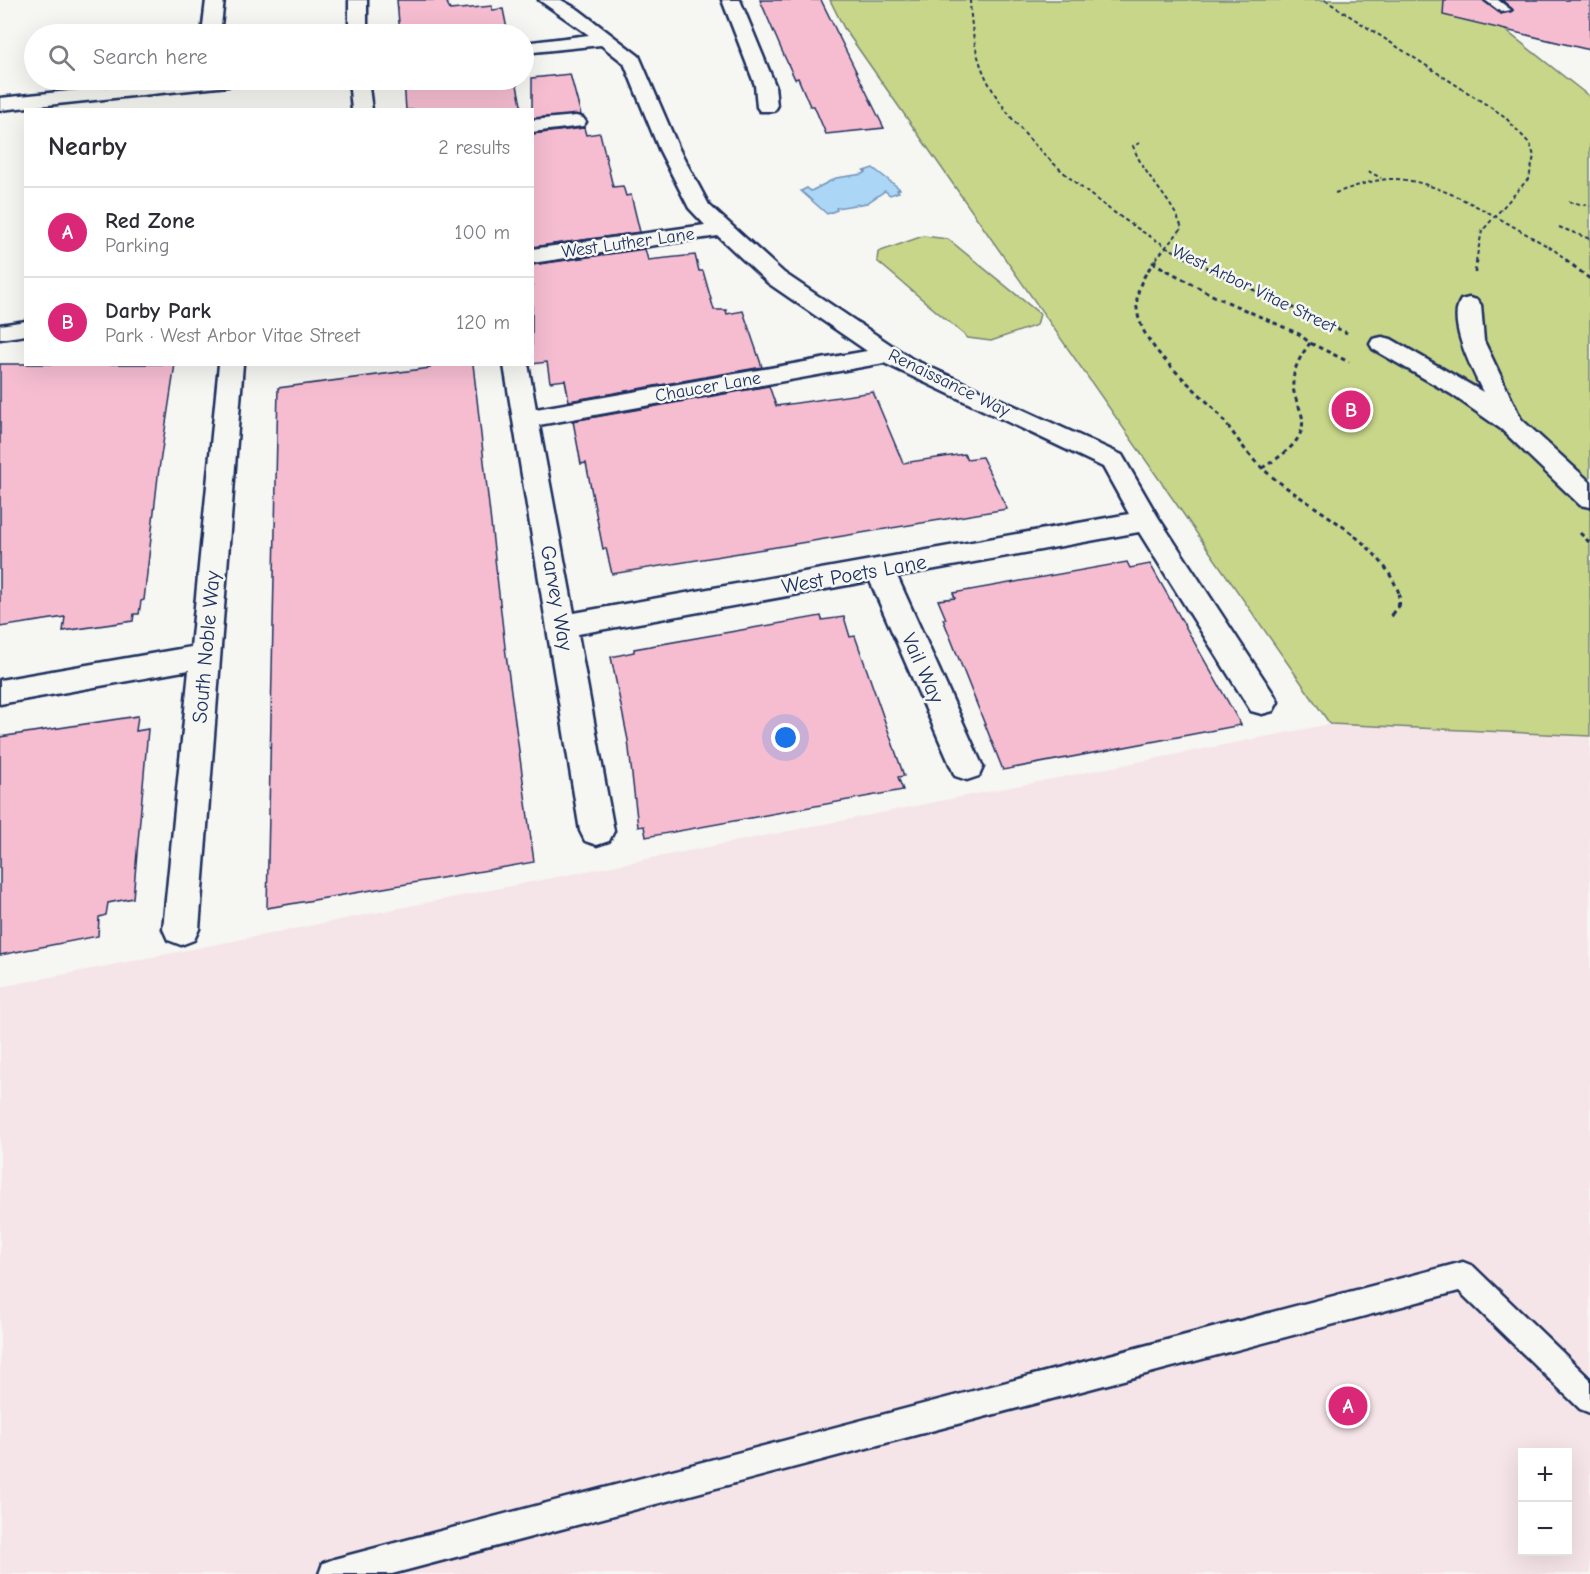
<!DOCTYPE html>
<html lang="en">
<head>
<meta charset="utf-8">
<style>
  :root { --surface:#fff; --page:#f7f7f7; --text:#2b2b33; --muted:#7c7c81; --line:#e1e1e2; --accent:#db2777 }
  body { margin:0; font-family:"Comic Neue",sans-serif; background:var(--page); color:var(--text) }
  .controls { position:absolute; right:18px; bottom:18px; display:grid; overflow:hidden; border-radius:0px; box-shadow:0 6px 24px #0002 }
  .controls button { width:54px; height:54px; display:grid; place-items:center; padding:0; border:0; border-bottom:2px solid var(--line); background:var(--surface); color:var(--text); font:30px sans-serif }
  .you { position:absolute; left:786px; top:738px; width:21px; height:21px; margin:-15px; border:4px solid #fff; border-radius:50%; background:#1a73e8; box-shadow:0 0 0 9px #1a73e833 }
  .badge { display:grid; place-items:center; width:39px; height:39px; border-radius:50%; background:var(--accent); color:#fff; font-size:20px; font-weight:700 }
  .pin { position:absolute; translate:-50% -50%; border:3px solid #fff; box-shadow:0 2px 6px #0006 }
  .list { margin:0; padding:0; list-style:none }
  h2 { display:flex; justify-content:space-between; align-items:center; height:78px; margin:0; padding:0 24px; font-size:26px }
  h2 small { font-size:20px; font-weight:400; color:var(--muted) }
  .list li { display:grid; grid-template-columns:39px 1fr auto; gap:18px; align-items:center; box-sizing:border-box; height:90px; padding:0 24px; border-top:2px solid var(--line) }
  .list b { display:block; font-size:22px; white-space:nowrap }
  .list p { margin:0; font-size:20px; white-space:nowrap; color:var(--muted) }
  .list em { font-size:20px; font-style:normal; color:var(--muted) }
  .icon { flex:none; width:33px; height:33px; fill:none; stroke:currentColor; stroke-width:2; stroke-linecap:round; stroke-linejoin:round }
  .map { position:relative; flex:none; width:1590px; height:1574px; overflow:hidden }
  .search { position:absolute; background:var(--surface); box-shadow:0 6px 24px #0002; left:24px; top:24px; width:510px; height:66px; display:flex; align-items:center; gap:15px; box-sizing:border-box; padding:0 21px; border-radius:33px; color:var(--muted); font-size:22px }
  .panel { position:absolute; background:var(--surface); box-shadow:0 6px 24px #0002; left:24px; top:108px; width:510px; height:258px; border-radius:0px }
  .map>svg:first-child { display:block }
  .built { fill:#f6e5e8; fill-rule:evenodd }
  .green { fill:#c8d689; stroke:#728274; stroke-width:1.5 }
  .water { fill:#abd6f6; stroke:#7193b9; stroke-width:1.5 }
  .building { fill:#f6bdd1; stroke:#1b2f5e; stroke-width:1.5 }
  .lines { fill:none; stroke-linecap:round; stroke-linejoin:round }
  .service-casing { stroke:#1b2f5e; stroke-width:5 }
  .minor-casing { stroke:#1b2f5e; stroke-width:5 }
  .path-far2 { stroke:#1b2f5e; stroke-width:2; stroke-dasharray:4 3; stroke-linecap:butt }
  .path-far1 { stroke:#1b2f5e; stroke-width:3; stroke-dasharray:4.5 4; stroke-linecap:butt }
  .path { stroke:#1b2f5e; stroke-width:4; stroke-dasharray:6 4.5; stroke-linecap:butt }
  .service { fill:#f6f6f2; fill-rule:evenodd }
  .minor { fill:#f6f6f2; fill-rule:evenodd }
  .labels { text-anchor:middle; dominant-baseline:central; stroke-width:5; stroke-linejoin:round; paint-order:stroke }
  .far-street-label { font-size:18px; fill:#1b2f5e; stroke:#f6f6f2 }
  .street-label { font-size:21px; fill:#1b2f5e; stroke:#f6f6f2 }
</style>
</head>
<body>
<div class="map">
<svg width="1590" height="1574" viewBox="0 0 1590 1574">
  <rect width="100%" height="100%" fill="#f6f6f2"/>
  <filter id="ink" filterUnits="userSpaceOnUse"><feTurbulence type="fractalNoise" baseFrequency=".0167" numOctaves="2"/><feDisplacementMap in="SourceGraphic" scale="12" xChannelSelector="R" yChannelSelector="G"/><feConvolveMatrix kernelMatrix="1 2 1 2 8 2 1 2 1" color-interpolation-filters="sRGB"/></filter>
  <g filter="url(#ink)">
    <path class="built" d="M1330,724L1590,736V1574H0V987ZM1522,1452H1568V1552H1522Z"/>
    <path class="green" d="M830,0H1467L1590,97V736L1330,724L844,28Z
      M923,236L948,239L1040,314L1037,325L991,341L968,338L877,261L878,252Z"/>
    <path class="water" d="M873,168L900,189L897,190L899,192L890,195L885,191L867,203L836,208L837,210L827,214L801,191L807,188L811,191L836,178L863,174L866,172L864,171Z"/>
    <path class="building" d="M397,0H446L450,10L492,6V10L503,9L508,34H400Z
      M760,0H821L884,128L826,134L814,106H810L798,78L795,79L782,51Z
      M1444,0H1483L1501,14L1513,10L1502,0H1590V50L1443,15Z
      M570,74L581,115L532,118V78Z
      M404,80H516L522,110H406Z
      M584,128L586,135L600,133L613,187L623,186L626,196L631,195L640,232L532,247V134Z
      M645,249L648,260L695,255L699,271H703L714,310H726L727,314L743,311L762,367L569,401L565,380L550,382L547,362L532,364V265Z
      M0,364H175L158,476L144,600L141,601L139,614H134L133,621L63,631L65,617L0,627Z
      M430,364H473L505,647L534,862L267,908L278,388L430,368Z
      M769,386L776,406L873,392L903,463L964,454L967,459L982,457L1007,509L612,574L606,548L603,549L586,463L581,464L573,421Z
      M1127,562L1130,568L1150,564L1241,725L1003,770L943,619H946L938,600L955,598L953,593Z
      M821,616L822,620L844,617L850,637L855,636L904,776L898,777L903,790L646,837L644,826L638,827L628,740L611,657L634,652V649Z
      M138,716L136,731L148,729L133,898L108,903L106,915L99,917L98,936L0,955V737Z"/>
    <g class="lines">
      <g class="service-casing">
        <path id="service" d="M1485,0H1498L1511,10L1501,12Z
          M1463,1262L1473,1266L1590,1379V1413L1580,1409L1459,1291L392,1574H319L323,1563L334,1559Z"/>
      </g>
      <g class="minor-casing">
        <path id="minor" d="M206,0H224L220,34H202Z
          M349,0H367V34H349Z
          M539,0H561L579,10L639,56L679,149L709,205L784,273L912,359L1122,455L1158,517L1273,693L1278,702L1273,711L1262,714L1251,711L1139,532L897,576L983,767L979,776L967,780L955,776L951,767L870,581L578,634L614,831L609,841L597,845L585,841L580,831L504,365L528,364L536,409L867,351L768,283L718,236L532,263V249L705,225L689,208L659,149L624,63L601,45L524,53V43L589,35ZM884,363L1103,467L1129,514L574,613L539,425Z
          M722,0H740L775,85L777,107L774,111H760L757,107L755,85Z
          M177,80H238L228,86L0,110V98Z
          M349,80H368L372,110H352Z
          M576,116L583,118L586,122L583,126L532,132V120Z
          M1469,298L1477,300L1481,305L1484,341L1521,419L1590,482V507L1580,505L1501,429L1451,394L1373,349L1370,344L1373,339L1382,337L1391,339L1483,392C1473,371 1446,321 1461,300Z
          M26,321V335L0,339V325Z
          M219,364H243L199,929L194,940L181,945L168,940L163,929L189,670L0,704V680L191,647Z"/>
      </g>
      <path class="path-far2" d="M970,0C971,27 975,56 987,80C1026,155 1120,222 1192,261
        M1325,0L1504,116L1530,144L1534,156L1529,178L1482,231L1476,261
        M1140,143L1133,146C1144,177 1171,197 1182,228L1154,261
        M1368,171L1381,178
        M1335,193C1354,187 1373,179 1393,179C1441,179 1510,226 1553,249L1568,261
        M1569,202L1590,206
        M1559,227L1590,239"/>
      <path class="path-far1" d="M1156,260C1102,321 1175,367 1213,408C1231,427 1243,451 1262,468C1307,509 1379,535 1400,596
        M1190,260L1347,333
        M1566,260L1590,279
        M1152,262L1214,296L1299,334L1310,343L1349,362
        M1475,273L1477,260
        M1262,468C1280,457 1307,441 1302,416C1299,404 1292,394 1293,381C1294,366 1302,354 1310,343
        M1580,533L1590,543"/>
      <path class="path" d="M1391,616L1399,605V594"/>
      <use href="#service" class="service"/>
      <use href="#minor" class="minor"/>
    </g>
  </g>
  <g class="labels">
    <g class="far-street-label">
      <text transform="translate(628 243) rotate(-8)">West Luther Lane</text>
      <text transform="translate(1254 289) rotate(26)">West Arbor Vitae Street</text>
      <text transform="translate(949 383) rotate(26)">Renaissance Way</text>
      <text transform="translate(708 387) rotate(-10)">Chaucer Lane</text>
    </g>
    <g class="street-label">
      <text transform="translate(854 574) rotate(-10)">West Poets Lane</text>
      <text transform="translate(557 598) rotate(80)">Garvey Way</text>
      <text transform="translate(206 647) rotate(-85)">South Noble Way</text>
      <text transform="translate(923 668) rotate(66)">Vail Way</text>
    </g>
  </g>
</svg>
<div class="controls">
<button>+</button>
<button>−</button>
</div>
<div class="you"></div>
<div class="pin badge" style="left:1348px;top:1406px">A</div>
<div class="pin badge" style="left:1351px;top:410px">B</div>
<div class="search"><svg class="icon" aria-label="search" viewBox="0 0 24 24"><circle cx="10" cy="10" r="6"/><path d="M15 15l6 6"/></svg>Search here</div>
<section class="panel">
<h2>Nearby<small>2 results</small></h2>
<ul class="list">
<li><span class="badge">A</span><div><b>Red Zone</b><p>Parking</p></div><em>100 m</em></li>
<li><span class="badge">B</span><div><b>Darby Park</b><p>Park · West Arbor Vitae Street</p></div><em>120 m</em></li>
</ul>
</section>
</div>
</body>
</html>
